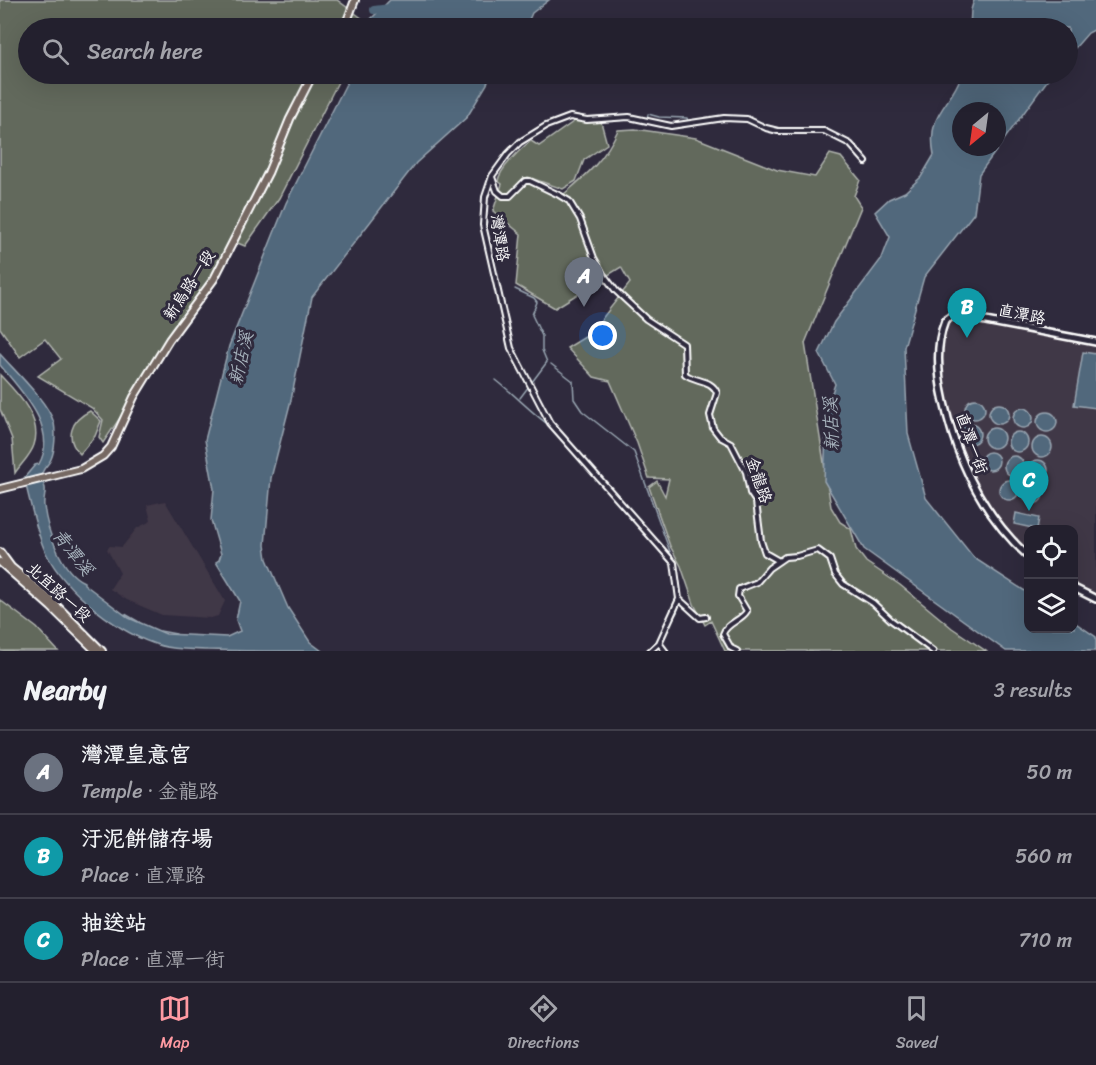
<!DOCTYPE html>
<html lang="en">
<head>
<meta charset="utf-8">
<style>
  :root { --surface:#23202e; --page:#2f2d3a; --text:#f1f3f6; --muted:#a3a3aa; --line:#403e4a; --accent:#ff9aa2 }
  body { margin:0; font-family:Sriracha,"LXGW WenKai TC",sans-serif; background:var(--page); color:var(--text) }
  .controls { position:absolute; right:18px; bottom:18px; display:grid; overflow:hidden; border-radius:12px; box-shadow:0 6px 24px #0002 }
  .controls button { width:54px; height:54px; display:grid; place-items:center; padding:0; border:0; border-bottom:2px solid var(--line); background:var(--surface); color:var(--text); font:30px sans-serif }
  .compass { position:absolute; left:952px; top:102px; width:54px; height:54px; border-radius:50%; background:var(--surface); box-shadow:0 6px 24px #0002; rotate:209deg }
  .you { position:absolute; left:603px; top:336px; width:21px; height:21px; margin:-15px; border:4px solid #fff; border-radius:50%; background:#1a73e8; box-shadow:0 0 0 9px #1a73e833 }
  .badge { display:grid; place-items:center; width:39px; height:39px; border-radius:50%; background:var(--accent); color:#fff; font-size:20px; font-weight:700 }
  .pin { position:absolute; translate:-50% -50px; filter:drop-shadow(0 2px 3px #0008) }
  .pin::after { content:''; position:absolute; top:32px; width:21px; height:18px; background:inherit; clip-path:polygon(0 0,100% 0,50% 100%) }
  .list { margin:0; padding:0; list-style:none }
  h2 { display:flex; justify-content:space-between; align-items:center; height:78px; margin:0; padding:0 24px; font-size:26px }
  h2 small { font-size:20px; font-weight:400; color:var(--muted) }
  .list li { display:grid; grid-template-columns:39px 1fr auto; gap:18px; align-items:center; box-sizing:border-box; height:84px; padding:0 24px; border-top:2px solid var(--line) }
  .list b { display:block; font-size:22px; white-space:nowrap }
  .list p { margin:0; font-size:20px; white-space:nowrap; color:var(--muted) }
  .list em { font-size:20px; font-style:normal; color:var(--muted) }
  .icon { flex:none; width:33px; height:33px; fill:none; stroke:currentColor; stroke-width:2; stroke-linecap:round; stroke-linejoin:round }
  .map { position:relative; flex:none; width:1096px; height:651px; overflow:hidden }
  .search { position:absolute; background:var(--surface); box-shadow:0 6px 24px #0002; left:18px; right:18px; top:18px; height:66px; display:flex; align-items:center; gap:15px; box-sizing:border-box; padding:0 21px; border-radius:33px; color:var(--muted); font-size:22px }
  .sheet { height:330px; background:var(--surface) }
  nav { display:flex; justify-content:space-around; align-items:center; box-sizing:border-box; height:84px; border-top:2px solid var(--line); background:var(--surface); font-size:16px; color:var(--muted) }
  nav a { display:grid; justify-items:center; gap:3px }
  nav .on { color:var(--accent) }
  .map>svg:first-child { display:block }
  .built { fill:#413746 }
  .green { fill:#62695c; stroke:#b0b4ae; stroke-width:1.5 }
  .water { fill:#51687c; stroke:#97a4b0; stroke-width:1.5; fill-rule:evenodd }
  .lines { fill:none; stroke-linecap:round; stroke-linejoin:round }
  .stream { stroke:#97a4b0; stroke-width:1.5 }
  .river { stroke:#51687c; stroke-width:8 }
  .street-casing { stroke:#fff; stroke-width:8 }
  .secondary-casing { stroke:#fff; stroke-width:10 }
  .primary-casing { stroke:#fff; stroke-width:10 }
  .street { stroke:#2f2a3d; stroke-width:4 }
  .secondary { stroke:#2f2a3d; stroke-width:5 }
  .primary { stroke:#766964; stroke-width:6 }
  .labels { text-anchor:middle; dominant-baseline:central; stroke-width:6; stroke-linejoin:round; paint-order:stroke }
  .street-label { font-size:16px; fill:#fff; stroke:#2f2a3d }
  .water-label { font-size:18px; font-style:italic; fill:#a8b4be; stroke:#2f2a3d }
</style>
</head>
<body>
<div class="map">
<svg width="1096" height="651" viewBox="0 0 1096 651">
  <rect width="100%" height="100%" fill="#2f2a3d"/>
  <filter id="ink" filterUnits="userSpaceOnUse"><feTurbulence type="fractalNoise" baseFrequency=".0167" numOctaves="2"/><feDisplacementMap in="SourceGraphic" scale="12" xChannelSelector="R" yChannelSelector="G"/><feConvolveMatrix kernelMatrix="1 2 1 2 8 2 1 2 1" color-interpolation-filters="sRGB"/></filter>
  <g filter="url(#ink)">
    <path class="built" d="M955,320L1096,346V597L1074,586V530H1028V553L996,517L981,495L959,451L943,385L942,359L944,330L947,324Z
      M165,501L225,601L218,616L211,618L162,615L127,600L110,589L120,573L107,549L110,546L122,547L137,528L151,521L147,505Z"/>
    <path class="green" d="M0,0H337L367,22L364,28H28V74H342L279,198L245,246L230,240L211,283L103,443L99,437L103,420L92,408L38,376L61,359L45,339L20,357L0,328Z
      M576,120L601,122L607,144L584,160L576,181L563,189L528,177L521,181H535L564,194C588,174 605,159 618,130L635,129L696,138L777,170L815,177L830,154L841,157L860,180L854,196L861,207L805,343L831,507L840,522L851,529L856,549L866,562L900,585L952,628L986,651H725L711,621L705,625L694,604L681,566L670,546L649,487L657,481L665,496L669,479L649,478L637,443L610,381L594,377L567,348L590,334L630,283L621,267L555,308L516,285L521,234L493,211L502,184L498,181C499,170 521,148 531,141L539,146Z
      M0,375C17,393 43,418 34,445C31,455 21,464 15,473L12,439L0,409Z
      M90,411L101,421L95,436L80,454C64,438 71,420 90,411Z
      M0,600L37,628L58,651H0Z"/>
    <path class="water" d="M390,0H549L532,13L527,24L522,28H367L371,19Z
      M974,0H1096V29L1088,33L1068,56V28H970L971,10Z
      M351,74H490L487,84L467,117L416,163L312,297L291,400L271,478L265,545L267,559L288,608L310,642L322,651C284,651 245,651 207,650C192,649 176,650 162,646C120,635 65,591 46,553C36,533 30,500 24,478L35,465L39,464C59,428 21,391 0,365V354C15,371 48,402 54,423C56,433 55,450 51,459C49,465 42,468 42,475C41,479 44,484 45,488C46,494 43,500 44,506C47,530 61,572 84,582V584L129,618L166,634L227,637L240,631L236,620L240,601L216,562L219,560L221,554L211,520L214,489L205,440L229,346L286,203Z
      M962,74H1052L979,174L974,213L924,277L904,347L908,434L926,498L974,558L1028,593V628H1074V622L1096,637V651H1006L864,549L824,481L827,407L835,384L819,353L834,322L882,258L890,237L875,212L889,199L905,192L921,177L934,155C926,113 950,108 962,74ZM961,111H997V147H961Z
      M1083,352L1096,354V408L1074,405Z
      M965 409a10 10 0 1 1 20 0a10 10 0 1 1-20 0Z
      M989 414a10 10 0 1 1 20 0a10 10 0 1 1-20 0Z
      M1013 418a10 10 0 1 1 20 0a10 10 0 1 1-20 0Z
      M1037 422a10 10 0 1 1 20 0a10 10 0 1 1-20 0Z
      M960 434a10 10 0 1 1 20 0a10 10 0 1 1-20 0Z
      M984 438a10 10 0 1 1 20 0a10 10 0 1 1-20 0Z
      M1008 442a10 10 0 1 1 20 0a10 10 0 1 1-20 0Z
      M1032 447a10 10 0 1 1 20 0a10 10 0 1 1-20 0Z
      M981 461a9 9 0 1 1 18 0a9 9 0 1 1-18 0Z
      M1004 466a10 10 0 1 1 20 0a10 10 0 1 1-20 0Z
      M1028 470a10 10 0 1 1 20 0a10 10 0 1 1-20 0Z
      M999 490a10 10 0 1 1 20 0a10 10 0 1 1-20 0Z
      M1023 494a10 10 0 1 1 20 0a10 10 0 1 1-20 0Z
      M1016,513L1039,518L1037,529L1014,524Z"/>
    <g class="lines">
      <path class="stream" d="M647,120L648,114L659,117L687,118L688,121
        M515,289L534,298L537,302L532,315L542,336V350L547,362L520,398
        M551,364L573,381L574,399L582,411L634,452L673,560
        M496,380C515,395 531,412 550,426
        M557,434L669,562
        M125,614L139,622
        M667,629L677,612L680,602
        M160,631L176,634"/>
      <path class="river" d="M374,10L390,8"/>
      <g class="street-casing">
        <path id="street" d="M492,177L497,191L503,196H510L525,181H530L559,195L569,201L580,219L594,258L603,274L616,291L646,319L684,344L685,374C695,382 712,379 717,393L710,415L713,428L720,437L731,443L746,472L750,493L756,502L761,541L765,553L779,561
          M679,599L700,618L706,617
          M659,643L665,651
          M650,651L659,643L679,599L674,563L550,423L511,348L483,225L485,197L492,176L508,154L520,142L546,126L570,117L587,120L629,117L671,126L724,118L747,119L766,128L778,131H824L850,144L866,162
          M737,651L731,648L723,634C726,623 741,621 747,611L738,596L739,589L757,582L769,568L785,557L797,556L818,550L830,559L835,574L843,584L873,603L891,620L933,651"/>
      </g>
      <g class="secondary-casing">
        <path id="secondary" d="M1028,556C983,515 957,461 944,402C938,376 935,346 945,321L954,315L1096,342
          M1074,588L1096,599"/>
      </g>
      <g class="primary-casing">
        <path id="primary" d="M342,28L347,21L355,0
          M0,489L81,469L103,456L111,447L134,397L169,340L214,279L268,173L290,119L313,74
          M0,552L11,567L50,599L102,651
          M0,562L51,607L96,651"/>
      </g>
      <use href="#street" class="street"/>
      <use href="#secondary" class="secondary"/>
      <use href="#primary" class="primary"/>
    </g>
  </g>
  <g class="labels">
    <g class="street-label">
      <text transform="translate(500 238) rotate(81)">灣潭路</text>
      <text transform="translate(189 285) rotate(-57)">新烏路一段</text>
      <text transform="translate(1022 314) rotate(11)">直潭路</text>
      <text transform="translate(972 443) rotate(70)">直潭一街</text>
      <text transform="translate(759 480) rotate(71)">金龍路</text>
      <text transform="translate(59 592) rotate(42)">北宜路一段</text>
    </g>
    <g class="water-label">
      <text transform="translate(241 358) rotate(-77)">新店溪</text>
      <text transform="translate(831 424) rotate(-92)">新店溪</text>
      <text transform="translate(73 552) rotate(52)">青潭溪</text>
    </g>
  </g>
</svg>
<div class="controls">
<button><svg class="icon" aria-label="locate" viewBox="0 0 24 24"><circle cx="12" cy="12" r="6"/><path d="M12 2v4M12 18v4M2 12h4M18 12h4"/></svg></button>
<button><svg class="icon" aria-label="layers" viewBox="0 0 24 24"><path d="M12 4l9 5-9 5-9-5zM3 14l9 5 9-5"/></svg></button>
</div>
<svg class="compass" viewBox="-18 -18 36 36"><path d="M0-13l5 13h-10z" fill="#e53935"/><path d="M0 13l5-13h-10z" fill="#a3a3aa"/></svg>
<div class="you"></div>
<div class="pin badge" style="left:584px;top:307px;background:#6b7280">A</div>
<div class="pin badge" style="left:967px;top:338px;background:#0f9aa8">B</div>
<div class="pin badge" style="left:1029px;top:511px;background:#0f9aa8">C</div>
<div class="search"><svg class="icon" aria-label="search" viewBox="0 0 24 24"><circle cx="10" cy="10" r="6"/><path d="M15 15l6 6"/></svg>Search here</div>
</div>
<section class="sheet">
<h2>Nearby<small>3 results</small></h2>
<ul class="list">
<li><span class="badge" style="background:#6b7280">A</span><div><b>灣潭皇意宮</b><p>Temple · 金龍路</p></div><em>50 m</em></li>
<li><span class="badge" style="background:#0f9aa8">B</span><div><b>汙泥餅儲存場</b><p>Place · 直潭路</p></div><em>560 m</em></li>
<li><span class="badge" style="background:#0f9aa8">C</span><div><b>抽送站</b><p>Place · 直潭一街</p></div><em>710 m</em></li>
</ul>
</section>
<nav>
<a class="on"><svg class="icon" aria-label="map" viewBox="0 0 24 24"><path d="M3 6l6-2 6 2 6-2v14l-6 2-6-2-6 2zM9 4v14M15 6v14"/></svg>Map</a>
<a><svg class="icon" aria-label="directions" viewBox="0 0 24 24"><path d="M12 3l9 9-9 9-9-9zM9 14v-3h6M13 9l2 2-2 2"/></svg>Directions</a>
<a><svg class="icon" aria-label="saved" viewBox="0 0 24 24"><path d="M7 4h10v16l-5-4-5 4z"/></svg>Saved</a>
</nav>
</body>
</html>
